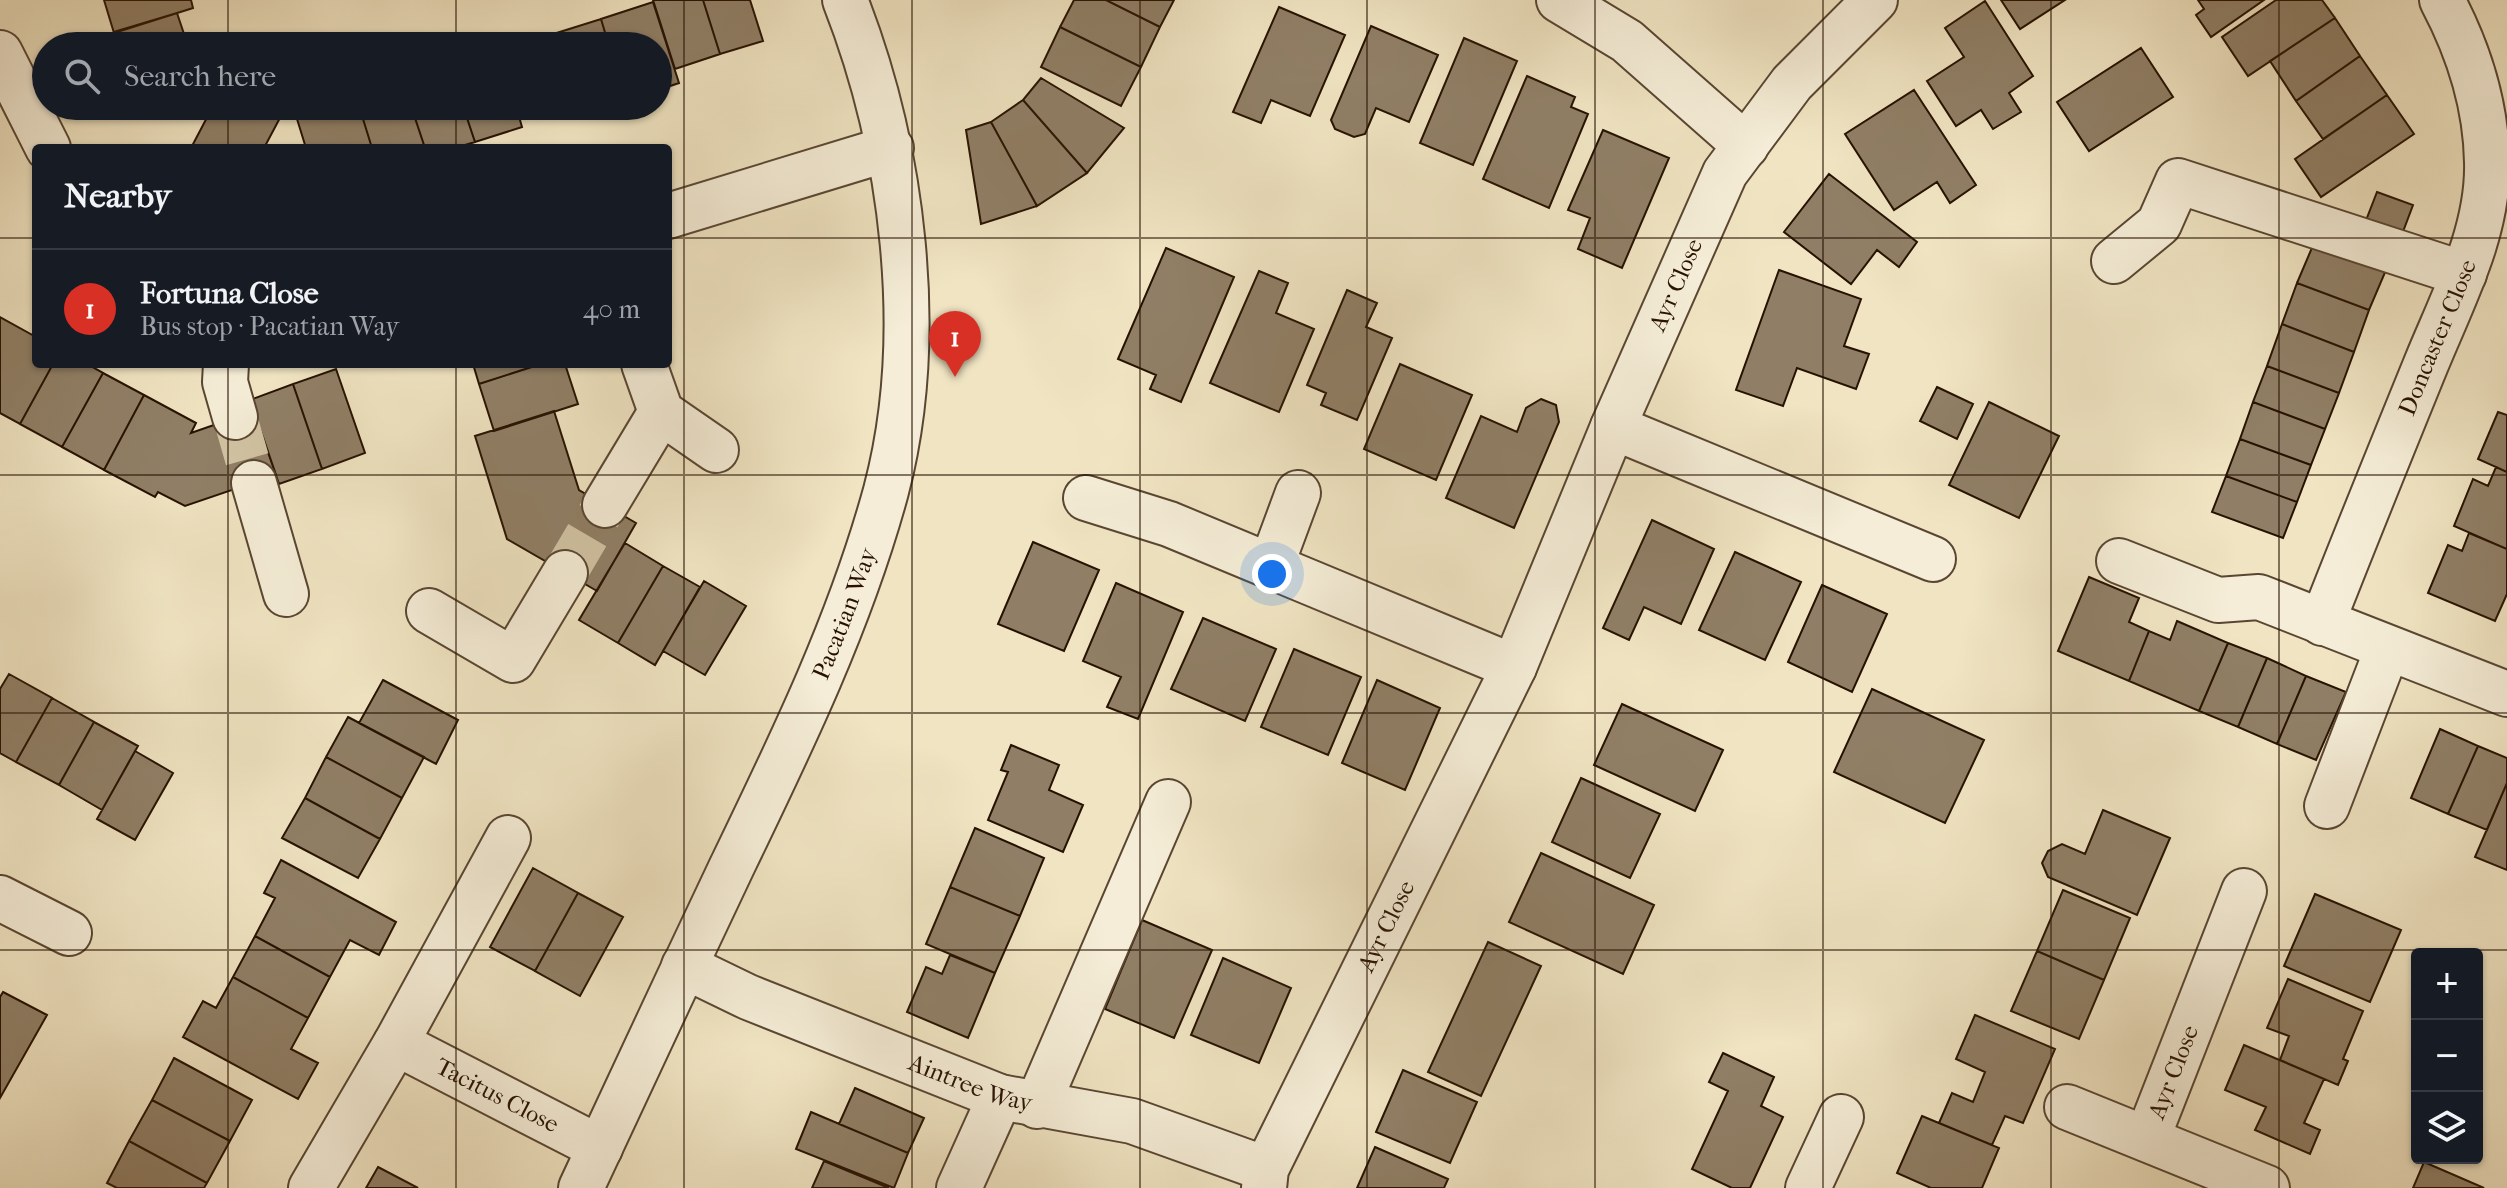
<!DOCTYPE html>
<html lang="en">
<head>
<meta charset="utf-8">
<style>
  :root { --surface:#171b24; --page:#20242c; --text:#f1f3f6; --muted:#9ea1a6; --line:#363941; --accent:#d93025 }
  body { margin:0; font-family:"IM FELL French Canon",serif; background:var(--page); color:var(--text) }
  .controls { position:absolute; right:24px; bottom:24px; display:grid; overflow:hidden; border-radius:8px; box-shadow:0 2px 6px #0004 }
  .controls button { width:72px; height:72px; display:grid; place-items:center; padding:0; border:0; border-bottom:2px solid var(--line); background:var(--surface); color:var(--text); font:40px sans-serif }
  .you { position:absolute; left:1272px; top:574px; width:28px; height:28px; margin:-20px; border:6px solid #fff; border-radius:50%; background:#1a73e8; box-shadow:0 0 0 12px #1a73e833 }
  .badge { display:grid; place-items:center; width:52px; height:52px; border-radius:50%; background:var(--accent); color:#fff; font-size:26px; font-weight:700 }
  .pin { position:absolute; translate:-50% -66px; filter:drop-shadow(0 2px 4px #0008) }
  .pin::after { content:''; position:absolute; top:42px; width:28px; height:24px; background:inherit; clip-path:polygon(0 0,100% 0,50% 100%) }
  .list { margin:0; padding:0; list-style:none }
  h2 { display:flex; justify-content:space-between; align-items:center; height:104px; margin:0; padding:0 32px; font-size:34px }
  h2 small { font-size:26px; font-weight:400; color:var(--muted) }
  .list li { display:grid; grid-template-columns:52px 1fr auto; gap:24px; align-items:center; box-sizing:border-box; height:120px; padding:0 32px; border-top:2px solid var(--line) }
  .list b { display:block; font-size:30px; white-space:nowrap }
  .list p { margin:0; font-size:26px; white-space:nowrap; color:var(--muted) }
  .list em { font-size:26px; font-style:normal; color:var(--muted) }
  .icon { flex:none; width:44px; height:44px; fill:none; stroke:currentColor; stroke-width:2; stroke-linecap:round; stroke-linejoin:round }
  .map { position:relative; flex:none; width:2507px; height:1188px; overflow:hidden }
  .search { position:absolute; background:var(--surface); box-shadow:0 2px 6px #0004; left:32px; top:32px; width:640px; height:88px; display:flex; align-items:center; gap:20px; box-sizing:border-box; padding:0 28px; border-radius:44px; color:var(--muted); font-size:30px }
  .panel { position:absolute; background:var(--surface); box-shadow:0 2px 6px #0004; left:32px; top:144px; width:640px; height:224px; border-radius:8px }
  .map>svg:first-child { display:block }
  .building { fill:#907f66; stroke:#271202; stroke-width:2 }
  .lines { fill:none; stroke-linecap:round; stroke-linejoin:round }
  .minor-tunnel { stroke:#d2c4a5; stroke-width:44; stroke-dasharray:44 22; stroke-linecap:butt }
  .minor-casing { stroke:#594632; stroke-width:48 }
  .minor { stroke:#f5edd7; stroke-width:44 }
  .grid { fill:none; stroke:#271202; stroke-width:2; stroke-opacity:0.55 }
  .labels { text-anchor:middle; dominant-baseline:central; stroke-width:8; stroke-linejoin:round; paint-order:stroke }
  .street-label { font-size:24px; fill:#271202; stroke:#f5edd7 }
</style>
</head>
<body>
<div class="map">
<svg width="2507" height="1188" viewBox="0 0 2507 1188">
  <rect width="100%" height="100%" fill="#f0e4c2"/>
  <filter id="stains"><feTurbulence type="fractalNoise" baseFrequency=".0025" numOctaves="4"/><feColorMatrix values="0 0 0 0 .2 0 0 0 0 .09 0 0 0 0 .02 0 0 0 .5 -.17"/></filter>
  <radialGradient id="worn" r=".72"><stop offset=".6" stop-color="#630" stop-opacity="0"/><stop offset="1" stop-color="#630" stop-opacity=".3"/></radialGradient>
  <path class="building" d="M104,0H191L193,8L114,33Z
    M653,0H703L720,54L675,69Z
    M703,0H750L763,41L720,54Z
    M1074,0H1106L1160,27L1141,67L1060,27Z
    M1106,0H1174L1160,27Z
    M2001,0H2065L2020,29Z
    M2198,0H2264L2211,37L2196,15L2204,9Z
    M2276,0H2322L2335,18L2248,76L2222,37Z
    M1985,1L2033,76L2009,93L2021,112L1993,129L1981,110L1956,126L1927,81L1964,57L1945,28Z
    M653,2L679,83L658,90V46H609L601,19Z
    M1279,7L1345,35L1310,116L1271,100L1261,123L1233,112Z
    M177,13L188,46H97L94,38Z
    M2335,18L2360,56L2296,101L2270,61Z
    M601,19L609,46H550L547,36Z
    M1371,26L1438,55L1409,122L1376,108L1365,134L1354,137L1335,129L1331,120Z
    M1060,27L1141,67L1121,106L1041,67Z
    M1464,38L1517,61L1473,165L1420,143Z
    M2141,48L2173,97L2089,151L2057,102Z
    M2360,56L2387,95L2323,139L2296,101Z
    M1527,76L1575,97L1571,107L1588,114L1549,208L1483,179Z
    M1041,78L1124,128L1087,173L1023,100Z
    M1914,90L1976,185L1950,203L1937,182L1894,210L1845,134Z
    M2387,95L2414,134L2321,197L2295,159Z
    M1023,100L1087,173L1037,206L991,122Z
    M213,106H261L281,116L264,148H191Z
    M336,106H359L372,148H306L297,119Z
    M359,106H411L425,148H372Z
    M411,106H463L475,142L455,148H425Z
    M463,106H516L522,127L475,142Z
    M569,106H607L573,116Z
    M991,122L1037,206L981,224L966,130Z
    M1603,130L1669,158L1622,268L1578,249L1590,218L1568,210Z
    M1829,174L1917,242L1899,267L1877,250L1851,284L1784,232Z
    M2377,192L2413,205L2401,237L2365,223Z
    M2314,243L2386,270L2369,310L2297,283Z
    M1166,248L1234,277L1181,402L1150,389L1156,375L1118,359Z
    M1779,270L1861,299L1844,346L1869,354L1856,389L1797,368L1783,406L1736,390Z
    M1259,271L1288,283L1276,313L1314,329L1279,412L1210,383Z
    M2297,283L2369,310L2354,352L2282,324Z
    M1347,290L1377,303L1366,327L1392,338L1357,420L1321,405L1326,393L1307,385Z
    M0,317L36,337V364H53L20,424L0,413Z
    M2282,324L2354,352L2339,393L2267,366Z
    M53,364H87L103,373L62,447L20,424Z
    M473,364H541L479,384Z
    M541,364H565L578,404L494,431L479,384Z
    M1400,364L1472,395L1436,480L1364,449Z
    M2267,366L2339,393L2325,429L2253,402Z
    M336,369L365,453L322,469L293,384Z
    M103,373L144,395L104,470L62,447Z
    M293,384L322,469L279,484L250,400Z
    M1937,387L1973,404L1957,439L1920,421Z
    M144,395L196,423L191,433L254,411L276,475L185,506L158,492L155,497L104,470Z
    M1541,399L1556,405L1559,422L1514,528L1446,498L1481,416L1517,432L1526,408Z
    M1989,402L2059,436L2019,518L1949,485Z
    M2253,402L2325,429L2311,465L2240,439Z
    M554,411L579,490L636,523L597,591L507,539L475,436Z
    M2498,412L2507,415V472L2478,459Z
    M2240,439L2311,465L2297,502L2226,476Z
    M2496,467L2507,472V549L2454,526L2473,479L2488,486Z
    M2226,476L2297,502L2283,538L2212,512Z
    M1652,520L1714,549L1681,624L1644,607L1629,640L1603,628Z
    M2469,533L2507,549V594L2495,621L2428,593L2448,545L2462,551Z
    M1033,542L1099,570L1064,651L998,624Z
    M625,543L663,566L618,643L579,620Z
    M1735,552L1801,582L1765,660L1699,630Z
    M663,566L700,587L655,665L618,643Z
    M2089,577L2139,598L2129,622L2149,631L2129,681L2058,651Z
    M704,581L746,606L705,675L663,651Z
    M1116,583L1183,612L1138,719L1107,707L1121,677L1083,661Z
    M1822,585L1887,614L1852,692L1788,662Z
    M1203,618L1276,649L1245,721L1171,689Z
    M2177,621L2228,643L2199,711L2129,681L2149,631L2170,640Z
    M2228,643L2267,658L2238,727L2199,711Z
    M1294,649L1361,677L1328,755L1261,727Z
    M2267,658L2306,676L2277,744L2238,727Z
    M9,674L52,698L16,762L0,753V689Z
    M2306,676L2346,692L2316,760L2277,744Z
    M383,680L458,720L436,764L359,723Z
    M1377,680L1440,708L1405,790L1342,763Z
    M1872,689L1984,740L1945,823L1834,772Z
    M52,698L94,722L59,785L16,762Z
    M1622,704L1723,750L1695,811L1594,765Z
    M348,717L424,757L402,798L326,757Z
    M94,722L138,746L102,810L59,785Z
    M2440,729L2478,746L2448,814L2411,798Z
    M1011,745L1059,765L1049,790L1083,805L1063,852L988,820L1008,772L1001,770Z
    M2478,746L2507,758V783L2487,830L2448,814Z
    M135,751L173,773L135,840L97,819Z
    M326,757L402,798L380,839L305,798Z
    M1581,778L1660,814L1630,878L1552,842Z
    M2507,783V870L2475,857Z
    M305,798L380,839L358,878L282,838Z
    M2103,810L2170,838L2137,915L2048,877L2042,863L2048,851L2062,844L2085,854Z
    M975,828L1044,858L1020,916L950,887Z
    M1541,853L1654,905L1623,974L1509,922Z
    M281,860L396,922L379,955L350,940L330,977L255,936L275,898L264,893Z
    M533,868L578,893L535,971L490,947Z
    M950,887L1020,916L995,973L926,944Z
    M2063,890L2130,918L2104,980L2037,951Z
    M578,893L623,917L580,996L535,971Z
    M2315,894L2401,930L2370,1002L2284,966Z
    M1142,920L1212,950L1174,1038L1105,1009Z
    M255,936L330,977L308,1018L233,977Z
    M1488,942L1541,966L1481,1096L1428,1072Z
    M2037,951L2104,980L2079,1039L2011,1011Z
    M950,955L995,973L968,1038L907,1012L926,967L942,974Z
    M1223,958L1291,988L1259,1063L1191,1035Z
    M233,977L308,1018L291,1049L318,1063L298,1099L183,1037L203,1001L216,1008Z
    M2288,979L2363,1011L2343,1059L2348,1061L2338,1085L2280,1060L2289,1036L2267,1028Z
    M3,992L47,1015L0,1098V997Z
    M1975,1015L2055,1049L2023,1123L2005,1116L1992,1145L1939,1123L1952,1093L1973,1102L1985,1072L1956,1059Z
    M2244,1045L2324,1079L2304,1123L2320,1130L2310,1154L2255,1130L2266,1107L2225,1090Z
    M1723,1053L1774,1077L1761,1106L1783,1117L1750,1188H1732L1692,1169L1728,1091L1709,1082Z
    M174,1058L252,1100L230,1141L152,1100Z
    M1403,1070L1477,1102L1450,1163L1376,1132Z
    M855,1088L924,1118L908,1153L839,1124Z
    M152,1100L230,1141L207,1183L129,1141Z
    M811,1112L908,1153L894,1188L796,1149Z
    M1922,1116L1999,1148L1982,1188H1931L1897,1173Z
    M129,1141L207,1183L204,1188H117L107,1183Z
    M1375,1147L1448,1179L1444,1188H1357Z
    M824,1161L889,1188H812Z
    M2424,1162L2484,1188H2413Z
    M378,1167L418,1188H366Z"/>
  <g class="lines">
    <path class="minor-tunnel" d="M235,417L254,483
      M565,573L605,505"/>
    <g class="minor-casing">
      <g id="minor">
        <path d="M1559,0L1627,41L1746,146"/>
        <path d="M0,53L48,148"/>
        <path d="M668,216L891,148"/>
        <path d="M2114,261L2159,224L2178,181L2464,274"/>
        <path d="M226,364L225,382L235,417"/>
        <path d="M644,364L661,412L716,450"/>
        <path d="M1613,427L1933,559"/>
        <path d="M254,483L286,594"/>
        <path d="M1086,498L1169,524L1514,667"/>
        <path d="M605,505L661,412"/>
        <path d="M2119,561L2218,600L2259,597L2507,694"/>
        <path d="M1271,566L1298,493"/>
        <path d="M429,611L513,660L565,573"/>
        <path id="s1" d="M2322,623C2356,536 2391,450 2426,364C2452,300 2489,232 2487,162C2486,103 2469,51 2442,0"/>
        <path d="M2327,806L2387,650"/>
        <path d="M0,898L69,933"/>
        <path id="s2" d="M684,966L748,997L1000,1097L1132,1121L1266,1169"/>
        <path id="s3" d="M396,1043L600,1148"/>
        <path d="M1037,1106L1168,802"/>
        <path d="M2067,1107L2267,1188"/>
        <path id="s4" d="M2147,1139L2244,891"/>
        <path d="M311,1188L396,1043L508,838"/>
        <path id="s5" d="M581,1188C631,1081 681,973 732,866C791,744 850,623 886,491C927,336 903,148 845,0"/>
        <path d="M959,1188L1000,1097"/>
        <path id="s6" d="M1264,1188L1266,1169L1514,667L1613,427L1725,173L1792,83L1875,0"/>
        <path d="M1808,1188L1841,1117"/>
      </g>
    </g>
    <use href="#minor" class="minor"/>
  </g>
  <path class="grid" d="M228,0V46M456,0V46M684,0V1188M912,0V1188M1140,0V1188M1367,0V1188M1595,0V1188M1823,0V1188M2051,0V1188M2279,0V1188M228,106V148M456,106V148M0,238H36M668,238H2507M228,364V1188M456,364V1188M0,475H2507M0,713H2507M0,950H2507"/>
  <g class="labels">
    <g class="street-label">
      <text stroke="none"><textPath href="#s6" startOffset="994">Ayr Close</textPath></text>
      <text stroke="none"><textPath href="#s1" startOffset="308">Doncaster Close</textPath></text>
      <text stroke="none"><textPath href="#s5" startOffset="632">Pacatian Way</textPath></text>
      <text stroke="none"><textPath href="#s6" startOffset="290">Ayr Close</textPath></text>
      <text stroke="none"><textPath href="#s4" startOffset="72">Ayr Close</textPath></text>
      <text stroke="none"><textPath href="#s2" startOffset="310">Aintree Way</textPath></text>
      <text stroke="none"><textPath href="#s3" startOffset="114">Tacitus Close</textPath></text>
    </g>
  </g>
  <rect width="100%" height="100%" filter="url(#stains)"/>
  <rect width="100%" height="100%" fill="url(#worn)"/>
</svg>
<div class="controls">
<button>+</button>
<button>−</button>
<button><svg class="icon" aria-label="layers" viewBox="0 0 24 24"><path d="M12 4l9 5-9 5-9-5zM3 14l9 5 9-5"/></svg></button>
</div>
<div class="you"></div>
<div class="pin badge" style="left:955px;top:377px">1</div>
<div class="search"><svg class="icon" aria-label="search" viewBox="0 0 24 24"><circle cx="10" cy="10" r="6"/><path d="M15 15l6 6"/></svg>Search here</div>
<section class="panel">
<h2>Nearby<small></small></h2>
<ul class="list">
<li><span class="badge">1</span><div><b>Fortuna Close</b><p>Bus stop · Pacatian Way</p></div><em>40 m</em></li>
</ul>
</section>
</div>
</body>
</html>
